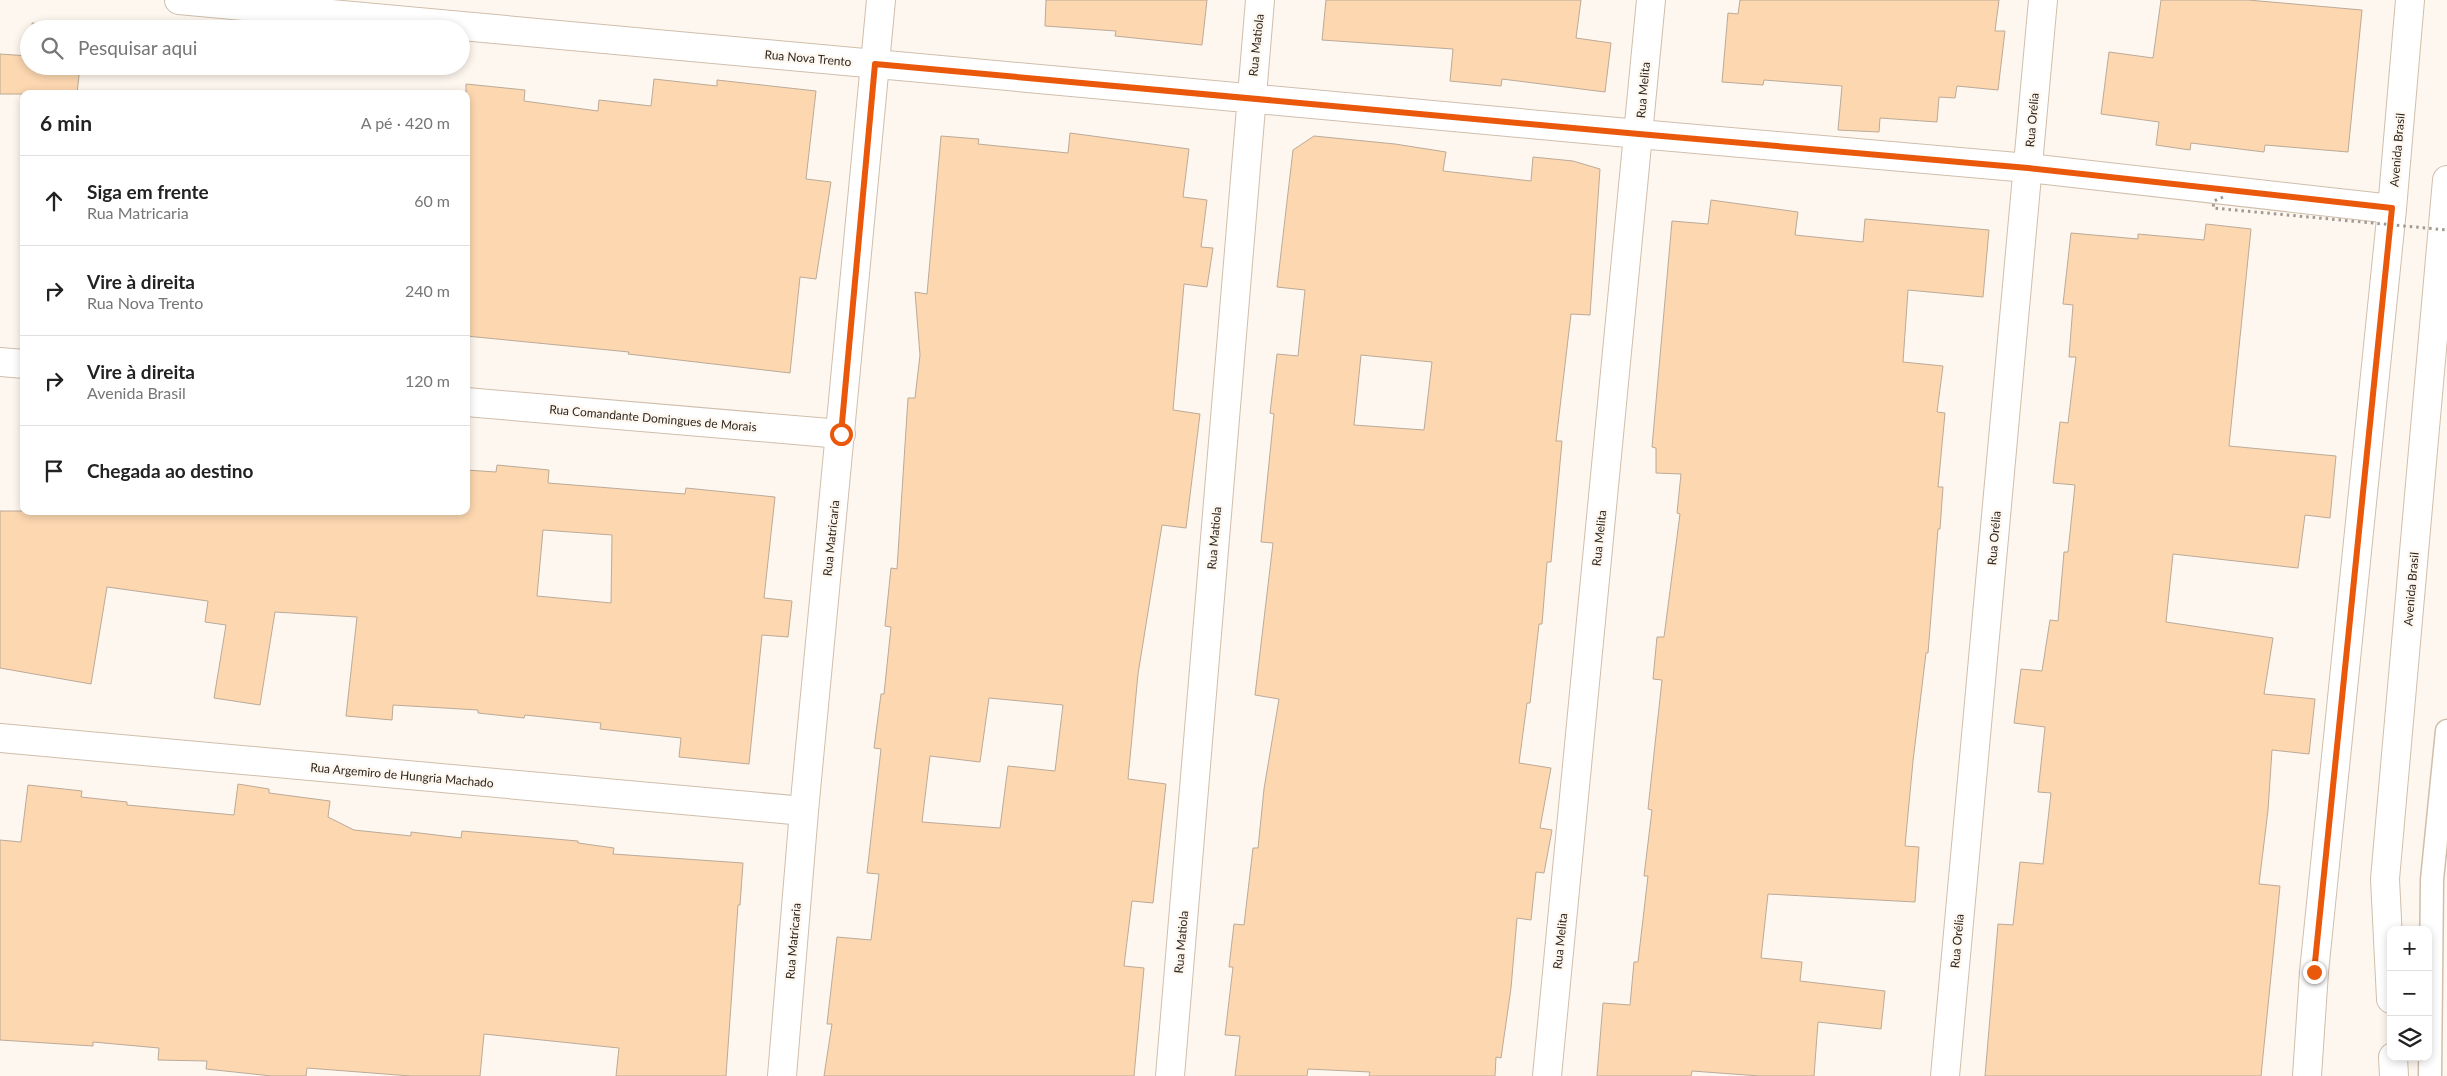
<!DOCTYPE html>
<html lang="pt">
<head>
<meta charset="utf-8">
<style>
  :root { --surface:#fff; --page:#f2f2f2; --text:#222; --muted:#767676; --line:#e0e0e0 }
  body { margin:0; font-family:Lato,sans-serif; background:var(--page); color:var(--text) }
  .controls { position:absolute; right:15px; bottom:15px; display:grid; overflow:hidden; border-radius:10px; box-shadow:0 2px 8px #0003 }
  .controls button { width:45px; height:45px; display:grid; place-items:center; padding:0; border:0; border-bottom:1px solid var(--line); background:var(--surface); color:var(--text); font:25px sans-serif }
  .stop { position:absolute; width:15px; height:15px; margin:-11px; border:4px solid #ea580c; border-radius:50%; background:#fff }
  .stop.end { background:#ea580c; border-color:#fff; box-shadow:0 1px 5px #0008 }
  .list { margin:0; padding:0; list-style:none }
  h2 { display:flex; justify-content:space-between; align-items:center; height:65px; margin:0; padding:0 20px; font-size:21px }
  h2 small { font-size:16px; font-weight:400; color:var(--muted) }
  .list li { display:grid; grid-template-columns:32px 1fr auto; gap:15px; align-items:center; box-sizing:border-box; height:90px; padding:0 20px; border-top:1px solid var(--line) }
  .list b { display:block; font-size:19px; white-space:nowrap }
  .list p { margin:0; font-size:16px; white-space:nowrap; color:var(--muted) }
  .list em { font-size:16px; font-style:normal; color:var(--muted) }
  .icon { flex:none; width:28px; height:28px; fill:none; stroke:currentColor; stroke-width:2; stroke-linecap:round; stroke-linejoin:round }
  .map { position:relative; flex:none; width:2447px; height:1076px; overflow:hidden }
  .search { position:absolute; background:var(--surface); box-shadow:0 2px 8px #0003; left:20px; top:20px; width:450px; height:55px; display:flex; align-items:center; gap:12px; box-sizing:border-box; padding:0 18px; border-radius:28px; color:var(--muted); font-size:19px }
  .panel { position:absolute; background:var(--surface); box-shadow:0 2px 8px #0003; left:20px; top:90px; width:450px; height:425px; border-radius:10px }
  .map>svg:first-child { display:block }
  .building { fill:#fcd7b0; stroke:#bcaa98; fill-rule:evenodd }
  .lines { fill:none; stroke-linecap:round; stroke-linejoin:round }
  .service-casing { stroke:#d0beac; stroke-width:25 }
  .minor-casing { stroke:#d0beac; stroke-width:30 }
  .primary-casing { stroke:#d0beac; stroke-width:30 }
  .motorway-casing { stroke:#d0beac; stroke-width:30 }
  .service { stroke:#fff; stroke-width:22 }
  .minor { stroke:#fff; stroke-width:28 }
  .primary { stroke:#fff; stroke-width:28 }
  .motorway { stroke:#fff; stroke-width:28 }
  .path-bridge { stroke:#a19a93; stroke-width:3; stroke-dasharray:2.5 4; stroke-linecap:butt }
  .route { stroke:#ea580c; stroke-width:6 }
  .labels { text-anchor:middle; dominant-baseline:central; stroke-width:4.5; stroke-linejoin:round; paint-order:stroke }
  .street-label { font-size:12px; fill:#2e2720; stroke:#fef7ef }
</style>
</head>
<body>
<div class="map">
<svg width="2447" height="1076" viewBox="0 0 2447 1076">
  <rect width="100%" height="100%" fill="#fef7ef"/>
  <path class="building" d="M1046,0H1207L1202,45L1115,36L1116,31L1045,26Z
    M1326,0H1581L1576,38L1611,43L1605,92L1502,79L1501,86L1450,81L1453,49L1322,40Z
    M1740,0H1999L1995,31H2005L1998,90L1957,86L1955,98L1939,97L1937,122L1880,118L1879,132L1838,130L1842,86L1764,80L1763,85L1722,82L1728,13L1738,14Z
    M2161,0H2248L2362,10L2348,152L2265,145L2264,152L2191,143L2190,150L2156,145L2159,122L2101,114L2109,52L2153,58Z
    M32,23L84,28L32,29Z
    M0,54L29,56V66H80L77,94H0Z
    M654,79L717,86V80L816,91L806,179L831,182L816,279L800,277L790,373L628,354L629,352L466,336V84L525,90L524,101L598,111L599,100L651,106Z
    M1070,133L1189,149L1183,197L1207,200L1201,247L1213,248L1207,287L1184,284L1173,410L1200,414L1186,528L1162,525L1138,674L1128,779L1166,784L1153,903L1132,901L1124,966L1144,968L1134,1076H824L832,1024H827L837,937L871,940L879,874L867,873L881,749L874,748L881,694H884L891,627L885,626L891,568L897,569L908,398H915L920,355L915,292L927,294L941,136L979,139L978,144L1068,153ZM989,698L1063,705L1055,771L1008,766L1000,828L922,822L930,756L980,762Z
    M1314,136L1395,144L1446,152L1443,171L1531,181L1533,157L1573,161L1600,169L1590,315L1571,314L1556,441H1562L1551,562H1547L1542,624H1539L1530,703H1527L1519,763L1551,768L1540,828L1552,830L1544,873L1536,872L1531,920L1517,918L1511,988L1501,1058L1496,1057L1495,1076H1369L1370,1072L1308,1069L1307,1076H1235L1240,1036L1225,1035L1233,967H1229L1234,924L1244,925L1253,848H1258L1264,789L1279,699L1255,695L1273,543L1261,542L1274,414L1270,413L1277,354L1298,356L1305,290L1277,287L1293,150ZM1361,355L1432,362L1424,430L1354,425Z
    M1711,200L1798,212L1795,235L1863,242L1865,219L1989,230L1983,297L1908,290L1903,362L1943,366L1937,412L1945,413L1938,487H1943L1940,529H1938L1928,653H1926L1913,761L1905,846L1919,847L1915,902L1768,894L1761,958L1802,962L1800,981L1885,991L1881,1029L1818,1022L1814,1076H1760L1692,1071L1691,1076H1597L1603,1003L1630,1005L1634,962H1638L1648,876H1644L1652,810L1648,809L1662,680L1653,679L1657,637H1664L1680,514L1677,513L1681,474L1656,473V448L1652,447L1672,221L1708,224Z
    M2206,224L2251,229L2229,446L2336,456L2330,518L2305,515L2298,568L2173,554L2166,622L2273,638L2264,694L2315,699L2309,754L2272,750L2268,810L2259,884L2280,886L2261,1076H1985L1998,924L2013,925L2020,862L2043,864L2051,793L2038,792L2045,727L2014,723L2021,669L2042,671L2050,620L2058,621L2064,552H2068L2075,485L2053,483L2060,422L2068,423L2076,357H2069L2073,305L2063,304L2071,233L2138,239V234L2204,240Z
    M497,465L549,470L548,483L685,494L686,488L775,497L764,598L792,601L788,637L762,635L749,764L679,757L681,738L600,729L601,723L525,715L524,718L478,713V710L393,705L392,720L346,716L357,617L275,612L260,705L214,698L226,625L205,622L208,601L107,587L91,684L0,668V511H466V470L496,472ZM543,530L612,535L611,603L537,596Z
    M238,784L269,789V793L330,801L328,817L354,830L411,836V832L461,838L462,831L578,841V843L614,848L613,854L743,863L740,905H738L726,1076H616L619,1048L484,1034L480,1076H411L307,1068L306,1076H272L206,1069L207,1061L158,1060L159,1048L93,1042V1046L0,1040V840L21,842L28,785L82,791L81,797L127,802V805L234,815Z"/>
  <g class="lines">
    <g class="service-casing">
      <path id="service" d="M2430,1076L2432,880L2447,731"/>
    </g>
    <g class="minor-casing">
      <path id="minor" d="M179,0L1639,134L2028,168L2392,209
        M0,362L24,364
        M466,402L841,434
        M0,738L804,811
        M782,1076L804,811L881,0
        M1170,1076L1260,0
        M1547,1076L1651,0
        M1945,1076L2043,0"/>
    </g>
    <g class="primary-casing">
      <path id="primary" d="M2307,1076L2314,972L2392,209L2410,0"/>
    </g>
    <g class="motorway-casing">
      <path id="motorway" d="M2391,999L2385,879L2447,180
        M2393,1057L2394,1076"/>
    </g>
    <use href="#service" class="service"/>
    <use href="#minor" class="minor"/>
    <use href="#primary" class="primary"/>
    <use href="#motorway" class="motorway"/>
    <path class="path-bridge" d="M2223,197L2214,201L2213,208L2447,230"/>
  </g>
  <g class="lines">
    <path class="route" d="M841,434L875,64L1639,134L2028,168L2392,208L2314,972"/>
  </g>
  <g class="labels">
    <g class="street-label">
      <text transform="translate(1256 45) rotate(-84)">Rua Matiola</text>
      <text transform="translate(808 58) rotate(5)">Rua Nova Trento</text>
      <text transform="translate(1643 90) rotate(-85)">Rua Melita</text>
      <text transform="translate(2032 120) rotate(-85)">Rua Orélia</text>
      <text transform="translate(2397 150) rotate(-85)">Avenida Brasil</text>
      <text transform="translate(653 418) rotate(5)">Rua Comandante Domingues de Morais</text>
      <text transform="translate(831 538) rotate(-84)">Rua Matricaria</text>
      <text transform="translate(1214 538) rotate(-85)">Rua Matiola</text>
      <text transform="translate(1599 538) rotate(-84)">Rua Melita</text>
      <text transform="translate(1994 538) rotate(-85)">Rua Orélia</text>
      <text transform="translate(2411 589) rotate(-85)">Avenida Brasil</text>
      <text transform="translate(402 775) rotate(5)">Rua Argemiro de Hungria Machado</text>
      <text transform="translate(793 941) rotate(-85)">Rua Matricaria</text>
      <text transform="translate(1560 941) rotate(-84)">Rua Melita</text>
      <text transform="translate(1957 941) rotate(-85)">Rua Orélia</text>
      <text transform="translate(1181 942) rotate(-85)">Rua Matiola</text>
    </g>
  </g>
</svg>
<div class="controls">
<button>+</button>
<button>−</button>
<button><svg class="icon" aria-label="layers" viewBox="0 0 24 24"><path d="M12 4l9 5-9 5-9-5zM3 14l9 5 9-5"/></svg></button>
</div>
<div class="stop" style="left:841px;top:434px"></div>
<div class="stop end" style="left:2314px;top:972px"></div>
<div class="search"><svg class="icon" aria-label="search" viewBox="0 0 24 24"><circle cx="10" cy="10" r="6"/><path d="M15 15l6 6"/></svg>Pesquisar aqui</div>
<section class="panel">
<h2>6 min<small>A pé · 420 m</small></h2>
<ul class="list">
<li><svg class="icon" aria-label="ahead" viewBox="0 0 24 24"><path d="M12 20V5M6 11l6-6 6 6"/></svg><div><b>Siga em frente</b><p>Rua Matricaria</p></div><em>60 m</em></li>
<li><svg class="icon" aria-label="right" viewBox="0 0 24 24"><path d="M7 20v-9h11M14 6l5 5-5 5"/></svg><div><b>Vire à direita</b><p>Rua Nova Trento</p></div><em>240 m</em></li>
<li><svg class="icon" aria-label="right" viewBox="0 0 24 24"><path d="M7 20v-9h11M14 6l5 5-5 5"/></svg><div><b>Vire à direita</b><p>Avenida Brasil</p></div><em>120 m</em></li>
<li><svg class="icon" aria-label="arrive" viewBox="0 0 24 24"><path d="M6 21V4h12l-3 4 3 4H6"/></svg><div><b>Chegada ao destino</b></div></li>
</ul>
</section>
</div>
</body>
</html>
